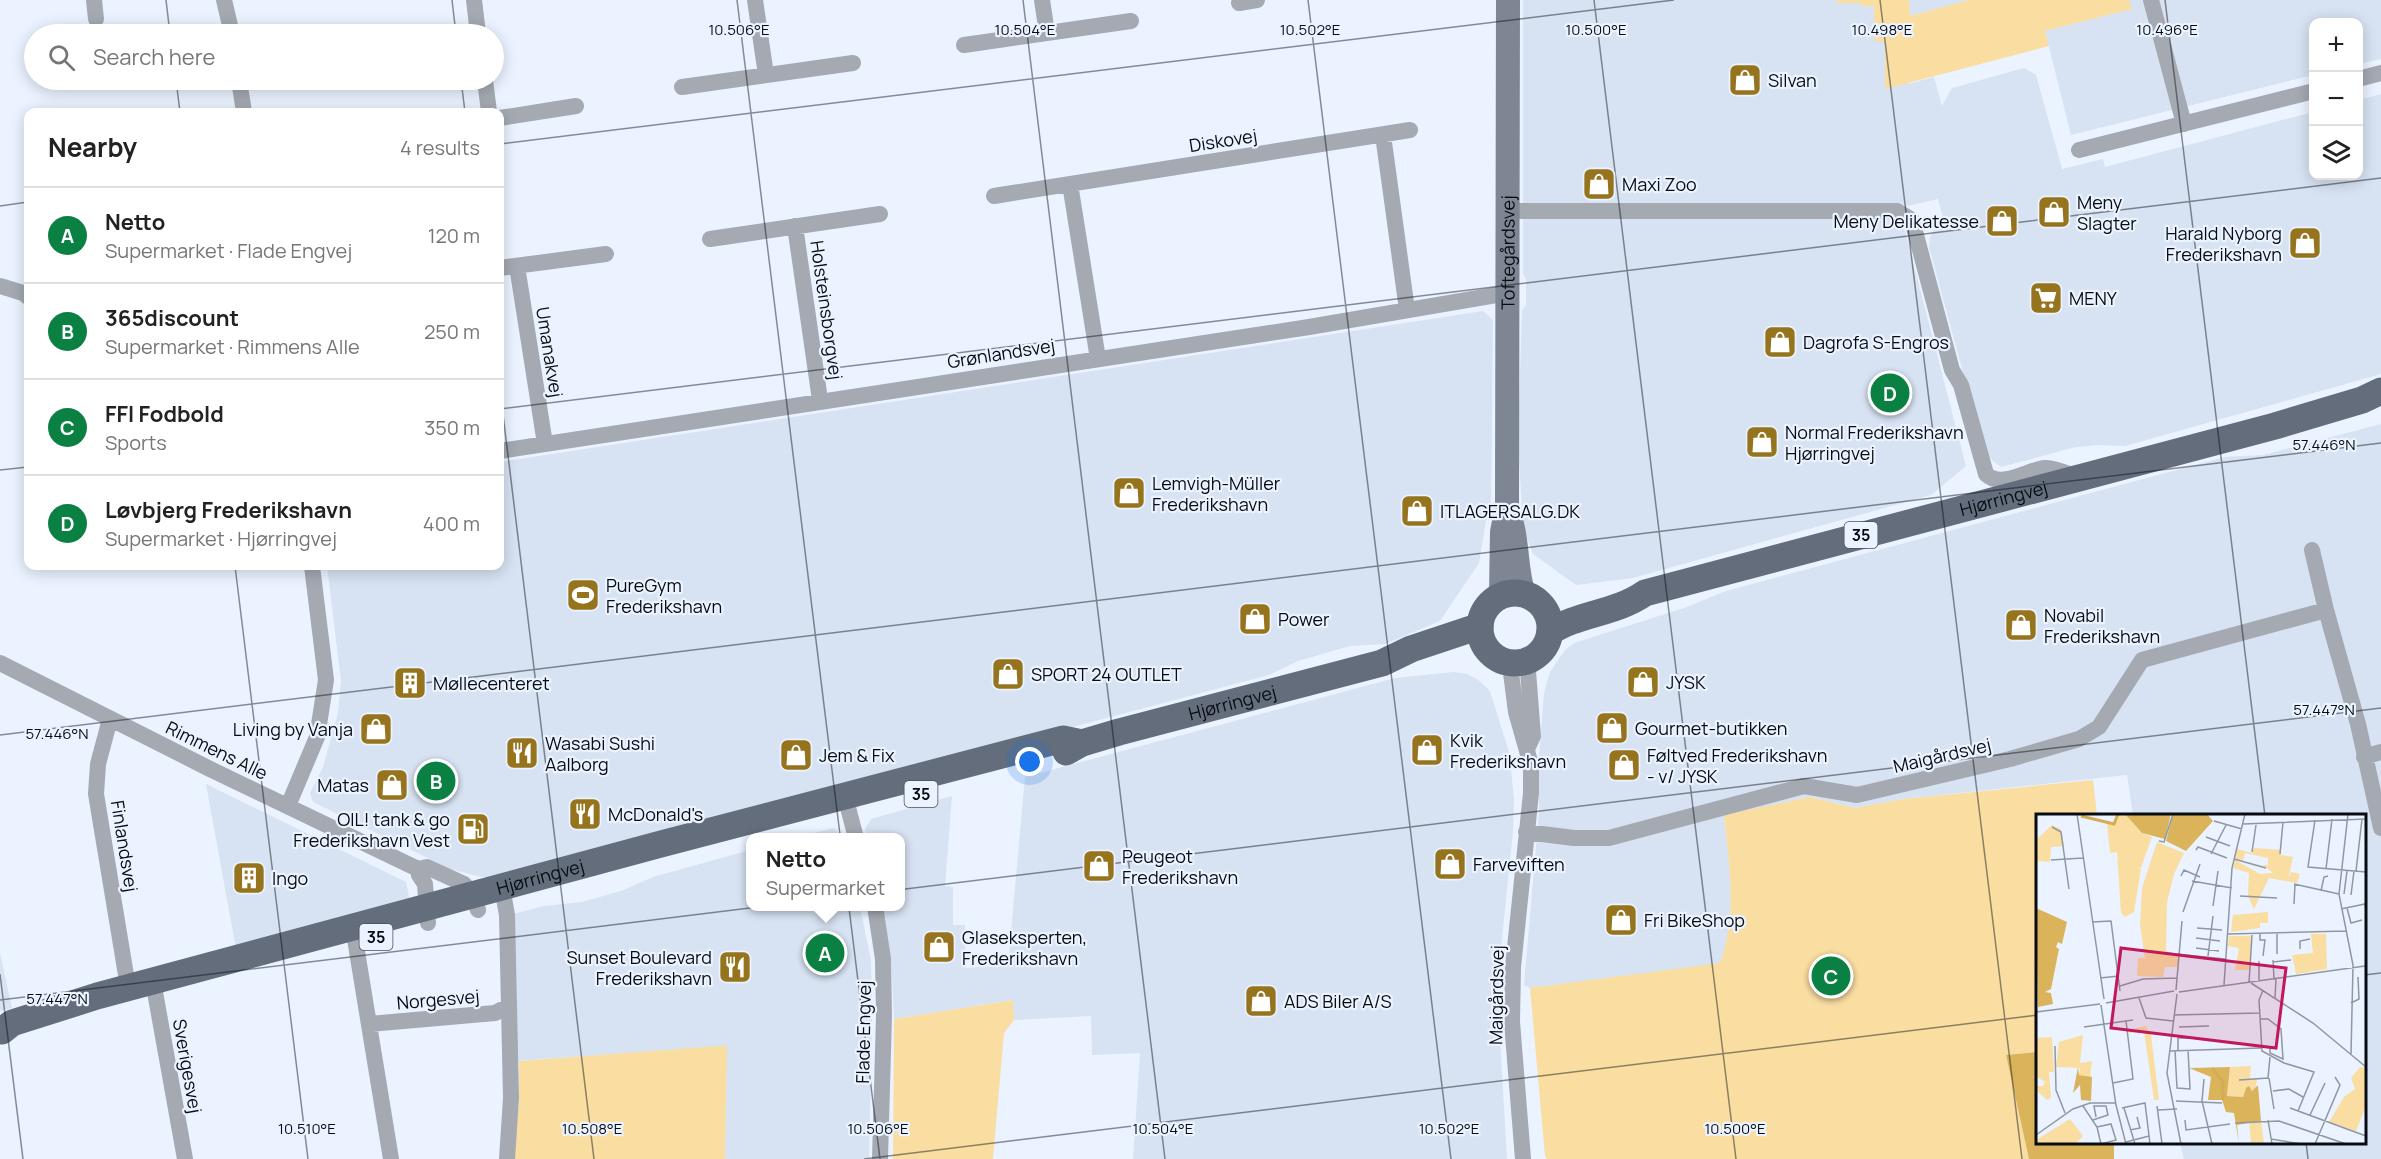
<!DOCTYPE html>
<html lang="en">
<head>
<meta charset="utf-8">
<style>
  :root { --surface:#fff; --page:#f2f2f2; --text:#222; --muted:#767676; --line:#e0e0e0; --accent:#0b8043 }
  body { margin:0; font-family:Manrope,sans-serif; background:var(--page); color:var(--text) }
  .controls { position:absolute; right:18px; top:18px; display:grid; overflow:hidden; border-radius:12px; box-shadow:0 3px 15px #0003 }
  .controls button { width:54px; height:54px; display:grid; place-items:center; padding:0; border:0; border-bottom:2px solid var(--line); background:var(--surface); color:var(--text); font:30px sans-serif }
  .you { position:absolute; left:1030px; top:762px; width:21px; height:21px; margin:-15px; border:4px solid #fff; border-radius:50%; background:#1a73e8; box-shadow:0 0 0 9px #1a73e833 }
  .badge { display:grid; place-items:center; width:39px; height:39px; border-radius:50%; background:var(--accent); color:#fff; font-size:20px; font-weight:700 }
  .pin { position:absolute; translate:-50% -50%; border:3px solid #fff; box-shadow:0 2px 6px #0006 }
  .popup { position:absolute; left:746px; top:833px; width:159px; height:78px; box-sizing:border-box; display:grid; place-content:center; border-radius:12px; background:var(--surface); filter:drop-shadow(0 2px 4px #0005); font-size:20px; white-space:nowrap; color:var(--muted) }
  .popup b { font-size:22px; color:var(--text) }
  .popup::after { content:''; position:absolute; left:50%; top:100%; margin-left:-12px; border:12px solid transparent; border-top-color:var(--surface) }
  .list { margin:0; padding:0; list-style:none }
  h2 { display:flex; justify-content:space-between; align-items:center; height:78px; margin:0; padding:0 24px; font-size:26px }
  h2 small { font-size:20px; font-weight:400; color:var(--muted) }
  .list li { display:grid; grid-template-columns:39px 1fr auto; gap:18px; align-items:center; box-sizing:border-box; height:96px; padding:0 24px; border-top:2px solid var(--line) }
  .list b { display:block; font-size:22px; white-space:nowrap }
  .list p { margin:0; font-size:20px; white-space:nowrap; color:var(--muted) }
  .list em { font-size:20px; font-style:normal; color:var(--muted) }
  .icon { flex:none; width:33px; height:33px; fill:none; stroke:currentColor; stroke-width:2; stroke-linecap:round; stroke-linejoin:round }
  .map { position:relative; flex:none; width:2381px; height:1159px; overflow:hidden }
  .search { position:absolute; background:var(--surface); box-shadow:0 3px 15px #0003; left:24px; top:24px; width:480px; height:66px; display:flex; align-items:center; gap:15px; box-sizing:border-box; padding:0 21px; border-radius:33px; color:var(--muted); font-size:22px }
  .panel { position:absolute; background:var(--surface); box-shadow:0 3px 15px #0003; left:24px; top:108px; width:480px; height:462px; border-radius:12px }
  .map>svg:first-child { display:block }
  .built { fill:#d7e2f2 }
  .green { fill:#f9dda1 }
  .forest { fill:#dbb35b }
  .lines { fill:none; stroke-linecap:round; stroke-linejoin:round }
  .street { stroke:#a4a9b2; stroke-width:16 }
  .secondary { stroke:#7e8693; stroke-width:24 }
  .primary { stroke:#636d7c; stroke-width:27 }
  .ticks { fill:none; stroke:#080c12; stroke-width:1.5; stroke-opacity:0.45 }
  .labels { text-anchor:middle; dominant-baseline:central; stroke-width:4.5; stroke-linejoin:round; paint-order:stroke }
  .shield { fill:#eaf3ff; stroke:#4c5159; stroke-width:1.5 }
  .shield-label { font-size:16px; font-weight:bold; fill:#080c12 }
  .poi-label { font-size:18px; fill:#080c12; stroke:#eaf3ff; text-anchor:start }
  .street-label { font-size:18px; fill:#080c12; stroke:#eaf3ff }
  .inset-river { fill:none; stroke:#d4ac54; stroke-width:3 }
  .inset-road { fill:none; stroke:#9097a0; stroke-width:1.5 }
  .view { fill:#c2185b; fill-opacity:0.15; stroke:#c2185b; stroke-width:3 }
  .inset-edge { fill:none; stroke:#080c12; stroke-width:3 }
  .ticks-label { font-size:15px; text-anchor:middle; fill:#080c12; stroke:#eaf3ff; stroke-width:4.5; stroke-linejoin:round; paint-order:stroke }
</style>
</head>
<body>
<div class="map">
<svg width="2381" height="1159" viewBox="0 0 2381 1159">
  <rect width="100%" height="100%" fill="#eaf3ff"/>
  <path class="built" d="M1523,0H1837V3H1861L1862,6H1874V41H1885L1908,84L1934,77L1942,106L1952,88L2024,68L2036,75L2062,169L2103,159L2105,167L2313,112L2314,176H2358L2359,100L2381,94V374L2125,446L2100,445L2076,447L2001,467L1993,461L1984,450L1929,247L1930,237L1936,226L1944,221L1938,199L1899,208L1966,466L1931,495L1633,578L1576,585L1533,554L1523,527L1518,443L1522,310L1526,305V279L1523,274Z
    M1909,0H1969L1910,16Z
    M2129,0H2381V59L2359,64L2358,22H2314L2313,75L2071,135L2045,31L2131,9Z
    M1483,311L1493,320L1491,510L1486,521L1479,563L1440,621L1385,644L1350,646L1298,661L1269,675L507,877H481L450,869L313,802L310,793L323,767L338,713L341,681L327,566H500V462Z
    M2381,424V1159H2184L2180,1143L2364,1142V816L2133,815L2127,775L1903,799L1855,808L1810,797L1724,816L1732,889L1728,943L1720,964L1530,988L1524,985L1539,812V757L1544,693L1550,672L1565,650L1574,643L1684,608L1726,591L2225,457L2263,455Z
    M1454,672L1467,674L1477,679L1490,691L1508,749L1511,770L1514,799L1513,831L1499,968V1022L1507,1159H1133L1140,1053L1092,1055L1091,1016L1014,1020L1012,1000L894,1019L891,962L880,907L900,906V838L866,837L865,829L871,819L952,796L945,886L953,887V925H965V968L1008,965L1025,777L1395,678Z
    M206,784L406,882L409,897L406,904L236,949Z
    M834,828L841,837H797Z
    M750,850V906L860,907L871,960L872,1022L869,1159H725L726,1046L515,1061L513,914L544,906L582,902L621,891L653,877Z
    M0,953L12,1008L0,1011Z"/>
  <path class="green" d="M1837,0H1909L1910,16L1969,0H2129L2132,9L2045,31L2049,46L1885,89V42L1874,41V6H1861V3H1837Z
    M2093,780L2097,815L2038,816L2037,1052L2006,1055L2029,1159H1547L1545,1156L1530,988L1720,963C1738,916 1729,865 1724,815L1810,797L1855,808L1903,799Z
    M1013,1000L1014,1020L1004,1033L993,1159H893L894,1019Z
    M719,1046H727L725,1159H513L519,1104V1061Z"/>
  <path class="forest" d="M2037,1052L2038,1142L2114,1143V1159H2029L2006,1055Z"/>
  <g class="lines">
    <path class="street" d="M94,0L96,19
      M224,0L232,34
      M474,0L478,34
      M755,0L766,75
      M1042,0L1047,33
      M2151,0L2184,124
      M1239,3L1257,0
      M964,45L1131,21
      M2358,79L2381,73
      M239,80L244,112
      M485,80L489,112
      M682,87L853,63
      M500,118L576,106
      M1383,135L1407,310
      M2079,150L2314,91
      M1070,184L1098,359
      M994,196L1410,130
      M1508,211H1897L1912,220L1952,370L1961,385L1986,474C2001,489 2027,470 2045,468C2054,467 2068,474 2077,477
      M795,226L820,400
      M710,239L880,214
      M517,266L545,444
      M500,268L606,254
      M0,286L23,293L28,297
      M500,451L1309,327L1508,293
      M2312,550L2326,610L2358,724L2381,828
      M0,663L208,768L418,869L427,867L464,884L473,894L478,910
      M1507,663L1511,673L1516,712L1531,765V793L1513,967L1512,1022L1523,1159
      M110,719L98,764L96,794L127,981
      M1528,747L1533,736L1528,671L1529,660
      M2364,757L2381,752
      M845,796L856,838
      M288,806L317,737L326,680L312,566
      M1526,832L1574,838H1609L1804,786L1857,795L2010,759L2079,739L2099,727L2142,660L2326,610
      M418,869L419,875L425,884L428,923
      M502,887L507,915L511,1098L507,1159
      M875,906L883,959L884,1016L880,1159
      M353,927L391,1159
      M153,981L185,1159
      M369,1024L495,1013L509,1006"/>
    <g class="secondary">
      <path d="M1512,524C1518,547 1516,572 1524,595"/>
      <path id="s1" d="M1501,596L1502,532L1507,506L1508,0"/>
    </g>
    <g class="primary">
      <circle cx="1515" cy="628" r="35"/>
      <path id="s2" d="M1550,632C1578,613 1615,614 1645,593L2275,426L2362,400L2381,391"/>
      <path id="s3" d="M1066,752L1082,743L1119,732L1382,663L1411,649L1480,626"/>
      <path id="s4" d="M2,1031L12,1023L97,996L661,844L1063,739L1082,743"/>
    </g>
  </g>
  <path class="ticks" d="M166,0L170,34M452,0L456,34M737,0L880,1159M1023,0L1165,1159M1308,0L1451,1159M1594,0L1736,1159M1880,0L2022,1159M2165,0L2265,816M176,80L180,112M461,80L465,112M500,144L1674,0M0,206L28,202M500,390L594,1159M500,409L2381,178M0,470L28,467M235,566L308,1159M0,735L2381,443M0,974L23,1159M2364,975L2381,973M0,1000L2381,708M2306,1142L2308,1159M864,1159L2038,1015"/>
  <defs>
    <g id="shop-square" transform="scale(1.725)"><rect x="-9" y="-9" width="18" height="18" rx="4" fill="#96741d" stroke="#eaf3ff"/><path d="M-5-2.5h2.3a2.7 3.5 0 0 1 5.4 0H5L5.5 6h-11ZM-1.5-2.5h3a1.5 2.3 0 0 0-3 0Z" fill="#fff"/></g>
    <g id="supermarket-square" transform="scale(1.725)"><rect x="-9" y="-9" width="18" height="18" rx="4" fill="#96741d" stroke="#eaf3ff"/><path d="M-6-5.5h2.5l.6 2H6L4.5 2H-2.5L-4.4-4H-6ZM-1.5 3.2a1.3 1.3 0 1 0 .1 0ZM3 3.2a1.3 1.3 0 1 0 .1 0Z" fill="#fff"/></g>
    <g id="stadium-square" transform="scale(1.725)"><rect x="-9" y="-9" width="18" height="18" rx="4" fill="#96741d" stroke="#eaf3ff"/><path d="M0-5a6.5 5 0 1 0 0 10a6.5 5 0 1 0 0-10ZM-3.5-1.8h7v3.6h-7Z" fill="#fff"/></g>
    <g id="building-square" transform="scale(1.725)"><rect x="-9" y="-9" width="18" height="18" rx="4" fill="#96741d" stroke="#eaf3ff"/><path d="M-4-6H4V6H1V3H-1V6H-4ZM-2.5-4.3h1.7v1.8h-1.7ZM.8-4.3h1.7v1.8H.8ZM-2.5-1h1.7V.8h-1.7ZM.8-1h1.7V.8H.8Z" fill="#fff"/></g>
    <g id="restaurant-square" transform="scale(1.725)"><rect x="-9" y="-9" width="18" height="18" rx="4" fill="#96741d" stroke="#eaf3ff"/><path d="M-5-6h1v4h1v-4h1v4h1v-4h1v5L-1.5 .5V6h-2V.5L-5-1ZM5-6V6H3V1.5H1.5Q1.5-4 5-6Z" fill="#fff"/></g>
    <g id="fuel-square" transform="scale(1.725)"><rect x="-9" y="-9" width="18" height="18" rx="4" fill="#96741d" stroke="#eaf3ff"/><path d="M-5.5-6h7V0h2V4h1.3V-2.5L3-4.5l.8-.8L6-3V5H2.5V1h-1V6h-7ZM-4.2-4.7v3.2H.2V-4.7Z" fill="#fff"/></g>
  </defs>
  <g fill-rule="evenodd">
    <use href="#shop-square" x="1745" y="80"/>
    <use href="#shop-square" x="1599" y="184"/>
    <use href="#shop-square" x="2054" y="212"/>
    <use href="#shop-square" x="2002" y="221"/>
    <use href="#shop-square" x="2305" y="243"/>
    <use href="#supermarket-square" x="2046" y="298"/>
    <use href="#shop-square" x="1780" y="342"/>
    <use href="#shop-square" x="1762" y="442"/>
    <use href="#shop-square" x="1129" y="493"/>
    <use href="#shop-square" x="1417" y="511"/>
    <use href="#stadium-square" x="583" y="595"/>
    <use href="#shop-square" x="1255" y="619"/>
    <use href="#shop-square" x="2021" y="625"/>
    <use href="#shop-square" x="1008" y="674"/>
    <use href="#shop-square" x="1643" y="682"/>
    <use href="#building-square" x="410" y="683"/>
    <use href="#shop-square" x="1612" y="728"/>
    <use href="#shop-square" x="376" y="729"/>
    <use href="#shop-square" x="1427" y="750"/>
    <use href="#restaurant-square" x="522" y="753"/>
    <use href="#shop-square" x="796" y="755"/>
    <use href="#shop-square" x="1624" y="765"/>
    <use href="#shop-square" x="392" y="785"/>
    <use href="#restaurant-square" x="585" y="814"/>
    <use href="#fuel-square" x="473" y="829"/>
    <use href="#shop-square" x="1450" y="864"/>
    <use href="#shop-square" x="1099" y="866"/>
    <use href="#building-square" x="249" y="878"/>
    <use href="#shop-square" x="1621" y="920"/>
    <use href="#shop-square" x="939" y="947"/>
    <use href="#restaurant-square" x="735" y="967"/>
    <use href="#shop-square" x="1261" y="1001"/>
  </g>
  <g class="labels">
    <g class="shield">
      <rect x="1844.5" y="522" width="33" height="26" rx="4.5"/>
      <rect x="904.5" y="781" width="33" height="26" rx="4.5"/>
      <rect x="359.5" y="924" width="33" height="26" rx="4.5"/>
    </g>
    <g class="shield-label">
      <text x="1861" y="535">35</text>
      <text x="921" y="794">35</text>
      <text x="376" y="937">35</text>
    </g>
    <g class="poi-label">
      <text x="1768" y="80">Silvan</text>
      <text x="1622" y="184">Maxi Zoo</text>
      <text x="2077" y="202">Meny<tspan x="2077" dy="21">Slagter</tspan></text>
      <text x="1979" y="221" text-anchor="end">Meny Delikatesse</text>
      <text x="2282" y="233" text-anchor="end">Harald Nyborg<tspan x="2282" dy="21">Frederikshavn</tspan></text>
      <text x="2069" y="298">MENY</text>
      <text x="1803" y="342">Dagrofa S-Engros</text>
      <text x="1785" y="432">Normal Frederikshavn<tspan x="1785" dy="21">Hjørringvej</tspan></text>
      <text x="1152" y="483">Lemvigh-Müller<tspan x="1152" dy="21">Frederikshavn</tspan></text>
      <text x="1440" y="511">ITLAGERSALG.DK</text>
      <text x="606" y="585">PureGym<tspan x="606" dy="21">Frederikshavn</tspan></text>
      <text x="2044" y="615">Novabil<tspan x="2044" dy="21">Frederikshavn</tspan></text>
      <text x="1278" y="619">Power</text>
      <text x="1031" y="674">SPORT 24 OUTLET</text>
      <text x="1666" y="682">JYSK</text>
      <text x="433" y="683">Møllecenteret</text>
      <text x="1635" y="728">Gourmet-butikken</text>
      <text x="353" y="729" text-anchor="end">Living by Vanja</text>
      <text x="1450" y="740">Kvik<tspan x="1450" dy="21">Frederikshavn</tspan></text>
      <text x="545" y="743">Wasabi Sushi<tspan x="545" dy="21">Aalborg</tspan></text>
      <text x="819" y="755">Jem &amp; Fix</text>
      <text x="1647" y="755">Føltved Frederikshavn<tspan x="1647" dy="21">- v/ JYSK</tspan></text>
      <text x="369" y="785" text-anchor="end">Matas</text>
      <text x="608" y="814">McDonald's</text>
      <text x="450" y="819" text-anchor="end">OIL! tank &amp; go<tspan x="450" dy="21">Frederikshavn Vest</tspan></text>
      <text x="1122" y="856">Peugeot<tspan x="1122" dy="21">Frederikshavn</tspan></text>
      <text x="1473" y="864">Farveviften</text>
      <text x="272" y="878">Ingo</text>
      <text x="1644" y="920">Fri BikeShop</text>
      <text x="962" y="937">Glaseksperten,<tspan x="962" dy="21">Frederikshavn</tspan></text>
      <text x="712" y="957" text-anchor="end">Sunset Boulevard<tspan x="712" dy="21">Frederikshavn</tspan></text>
      <text x="1284" y="1001">ADS Biler A/S</text>
    </g>
    <g class="street-label">
      <text transform="translate(1223 140) rotate(-9)">Diskovej</text>
      <text stroke="none"><textPath href="#s1" startOffset="344">Toftegårdsvej</textPath></text>
      <text transform="translate(827 310) rotate(82)">Holsteinsborgvej</text>
      <text transform="translate(550 352) rotate(81)">Umanakvej</text>
      <text transform="translate(1001 353) rotate(-9)">Grønlandsvej</text>
      <text stroke="none"><textPath href="#s2" startOffset="474">Hjørringvej</textPath></text>
      <text stroke="none"><textPath href="#s3" startOffset="174">Hjørringvej</textPath></text>
      <text transform="translate(217 750) rotate(26)">Rimmens Alle</text>
      <text transform="translate(1942 755) rotate(-13)">Maigårdsvej</text>
      <text transform="translate(125 846) rotate(81)">Finlandsvej</text>
      <text stroke="none"><textPath href="#s4" startOffset="561">Hjørringvej</textPath></text>
      <text transform="translate(1496 995) rotate(-89)">Maigårdsvej</text>
      <text transform="translate(438 999) rotate(-5)">Norgesvej</text>
      <text transform="translate(863 1032) rotate(-89)">Flade Engvej</text>
      <text transform="translate(188 1066) rotate(80)">Sverigesvej</text>
    </g>
  </g>
  <g transform="translate(2036 814)">
    <rect width="330" height="330" fill="#eaf3ff"/>
    <path d="M82,0H89L106,19L116,23L105,54L101,53L105,55L98,98L89,103L85,99L81,38L74,39L71,9L77,10ZM16,11L25,15L28,32L15,33L14,48L2,47L0,55V26ZM121,28L148,39L138,60L131,88L130,137L142,140V153H129L127,163L101,162L102,144H109L104,111L106,74ZM218,34L245,36V41L257,43L252,66L255,58L264,60L261,69L233,64L218,95L212,82L213,59L197,54L199,46L224,60L237,59L227,51H232V44L209,39L207,46L199,45L201,35L216,39ZM232,98V109H224V114L195,118L197,101ZM275,120H290L291,155L260,160L256,141L277,139ZM193,122H216L213,156H199L203,134L192,132ZM110,212L115,221L123,286H118L108,217L93,219L92,216ZM47,221L44,249L56,247L54,263L43,261L44,254L20,253L23,228ZM16,223L18,258H13L15,284L11,286L0,276V272H7L9,268L0,262V224ZM215,252L214,265H221L219,277L210,274L207,283L191,282L194,253ZM324,253L330,254V292L320,317L293,308L308,283L319,275L315,264ZM34,305L47,322L39,330H0V326ZM213,307H225L228,330H215Z" fill="#f9dda1"/>
    <path d="M89,0H135L129,25L106,19ZM137,0H171L177,7L150,37L130,27ZM0,94L31,108L26,130L22,128L20,133L23,135L15,175L9,178L15,179L17,190L2,193ZM42,253L43,261L56,263L55,287L45,286L44,271L37,279ZM194,253L191,282L207,283L210,274L213,272L216,277L222,271L225,307L201,311L203,330L198,299L190,298L186,286H172L175,263L153,254Z" fill="#dbb35b"/>
    <path class="inset-river" d="M45,2L78,10L82,0M176,254L187,268V286"/>
    <path class="inset-road" d="M41,0L68,185M312,0L303,80L317,151L315,241M279,6L272,53L330,58M178,7L206,15M207,10L330,5M16,13L25,18L33,75M170,23L194,32M123,27L128,28L137,0M160,36L162,33L191,44M216,38L220,11M175,40L190,11M244,40L247,8M198,45L230,54M15,46L47,44M290,55L296,5M320,57L326,5M145,62L148,56L164,63M156,67L196,74M258,70L303,80M285,77L288,63L292,62M308,80L311,57M315,81L318,57M204,82L241,84M258,90L259,70M177,92L182,57M311,94L315,109L326,106M305,95L329,90L330,95M147,98L164,50M56,108L75,107L84,177M161,114L186,116M192,120L310,117M224,120V126H229L227,142M160,124L184,127M160,134L183,137M264,135V127L274,125M130,139L189,145M241,140V120M172,142L177,102M237,146L238,165M223,147V167M237,148L255,146M64,164L83,162M213,169L216,121M215,169L277,209L330,253M188,171L196,54L209,0M84,172L107,165L141,164M140,176L146,107M227,176L223,186L226,237L248,249L278,258L262,297M143,178L329,152M141,180L131,259L145,330M103,184L110,204L137,207M239,184L240,165M70,189L138,177M315,189L323,185L322,163M65,191L80,291L90,330M0,198L64,190M138,201L223,199M224,205H232L245,215L247,245L234,239V232M48,213L97,206M143,213L173,212M19,232L20,276L29,299M139,236L141,274L154,275L152,236M142,236V224H154M134,237L225,234M233,264L238,295M168,265L166,287L176,330M203,266L232,264L234,243M77,269L97,265L90,207M237,277L253,275L267,283M140,287L186,289M47,292L61,313L65,330M121,292L126,330M86,294L109,289L114,330M88,294L99,330M254,294L330,322M122,296L141,295M274,301L289,269M57,306L72,301L70,292H58L60,303M149,306L150,316L194,310M232,306L236,330M199,309L243,307L310,330M61,313L75,310L80,326L65,330M94,316L104,314L101,303M0,321L37,295L54,289H80M235,325L265,330M90,328L113,322M169,330H190M279,330L304,271L299,263"/>
    <path class="view" d="M85,134L250,154L240,234L75,214Z"/>
    <rect width="330" height="330" class="inset-edge"/>
  </g>
  <g class="ticks-label">
    <text x="739" y="35">10.506°E</text>
    <text x="1025" y="35">10.504°E</text>
    <text x="1310" y="35">10.502°E</text>
    <text x="1596" y="35">10.500°E</text>
    <text x="1882" y="35">10.498°E</text>
    <text x="2167" y="35">10.496°E</text>
    <text x="2324" y="450">57.446°N</text>
    <text x="2324" y="715">57.447°N</text>
    <text x="57" y="739">57.446°N</text>
    <text x="57" y="1004">57.447°N</text>
    <text x="307" y="1134">10.510°E</text>
    <text x="592" y="1134">10.508°E</text>
    <text x="878" y="1134">10.506°E</text>
    <text x="1163" y="1134">10.504°E</text>
    <text x="1449" y="1134">10.502°E</text>
    <text x="1735" y="1134">10.500°E</text>
  </g>
</svg>
<div class="controls">
<button>+</button>
<button>−</button>
<button><svg class="icon" aria-label="layers" viewBox="0 0 24 24"><path d="M12 4l9 5-9 5-9-5zM3 14l9 5 9-5"/></svg></button>
</div>
<div class="you"></div>
<div class="pin badge" style="left:825px;top:953px">A</div>
<div class="popup"><b>Netto</b>Supermarket</div>
<div class="pin badge" style="left:436px;top:781px">B</div>
<div class="pin badge" style="left:1831px;top:976px">C</div>
<div class="pin badge" style="left:1890px;top:393px">D</div>
<div class="search"><svg class="icon" aria-label="search" viewBox="0 0 24 24"><circle cx="10" cy="10" r="6"/><path d="M15 15l6 6"/></svg>Search here</div>
<section class="panel">
<h2>Nearby<small>4 results</small></h2>
<ul class="list">
<li><span class="badge">A</span><div><b>Netto</b><p>Supermarket · Flade Engvej</p></div><em>120 m</em></li>
<li><span class="badge">B</span><div><b>365discount</b><p>Supermarket · Rimmens Alle</p></div><em>250 m</em></li>
<li><span class="badge">C</span><div><b>FFI Fodbold</b><p>Sports</p></div><em>350 m</em></li>
<li><span class="badge">D</span><div><b>Løvbjerg Frederikshavn</b><p>Supermarket · Hjørringvej</p></div><em>400 m</em></li>
</ul>
</section>
</div>
</body>
</html>
